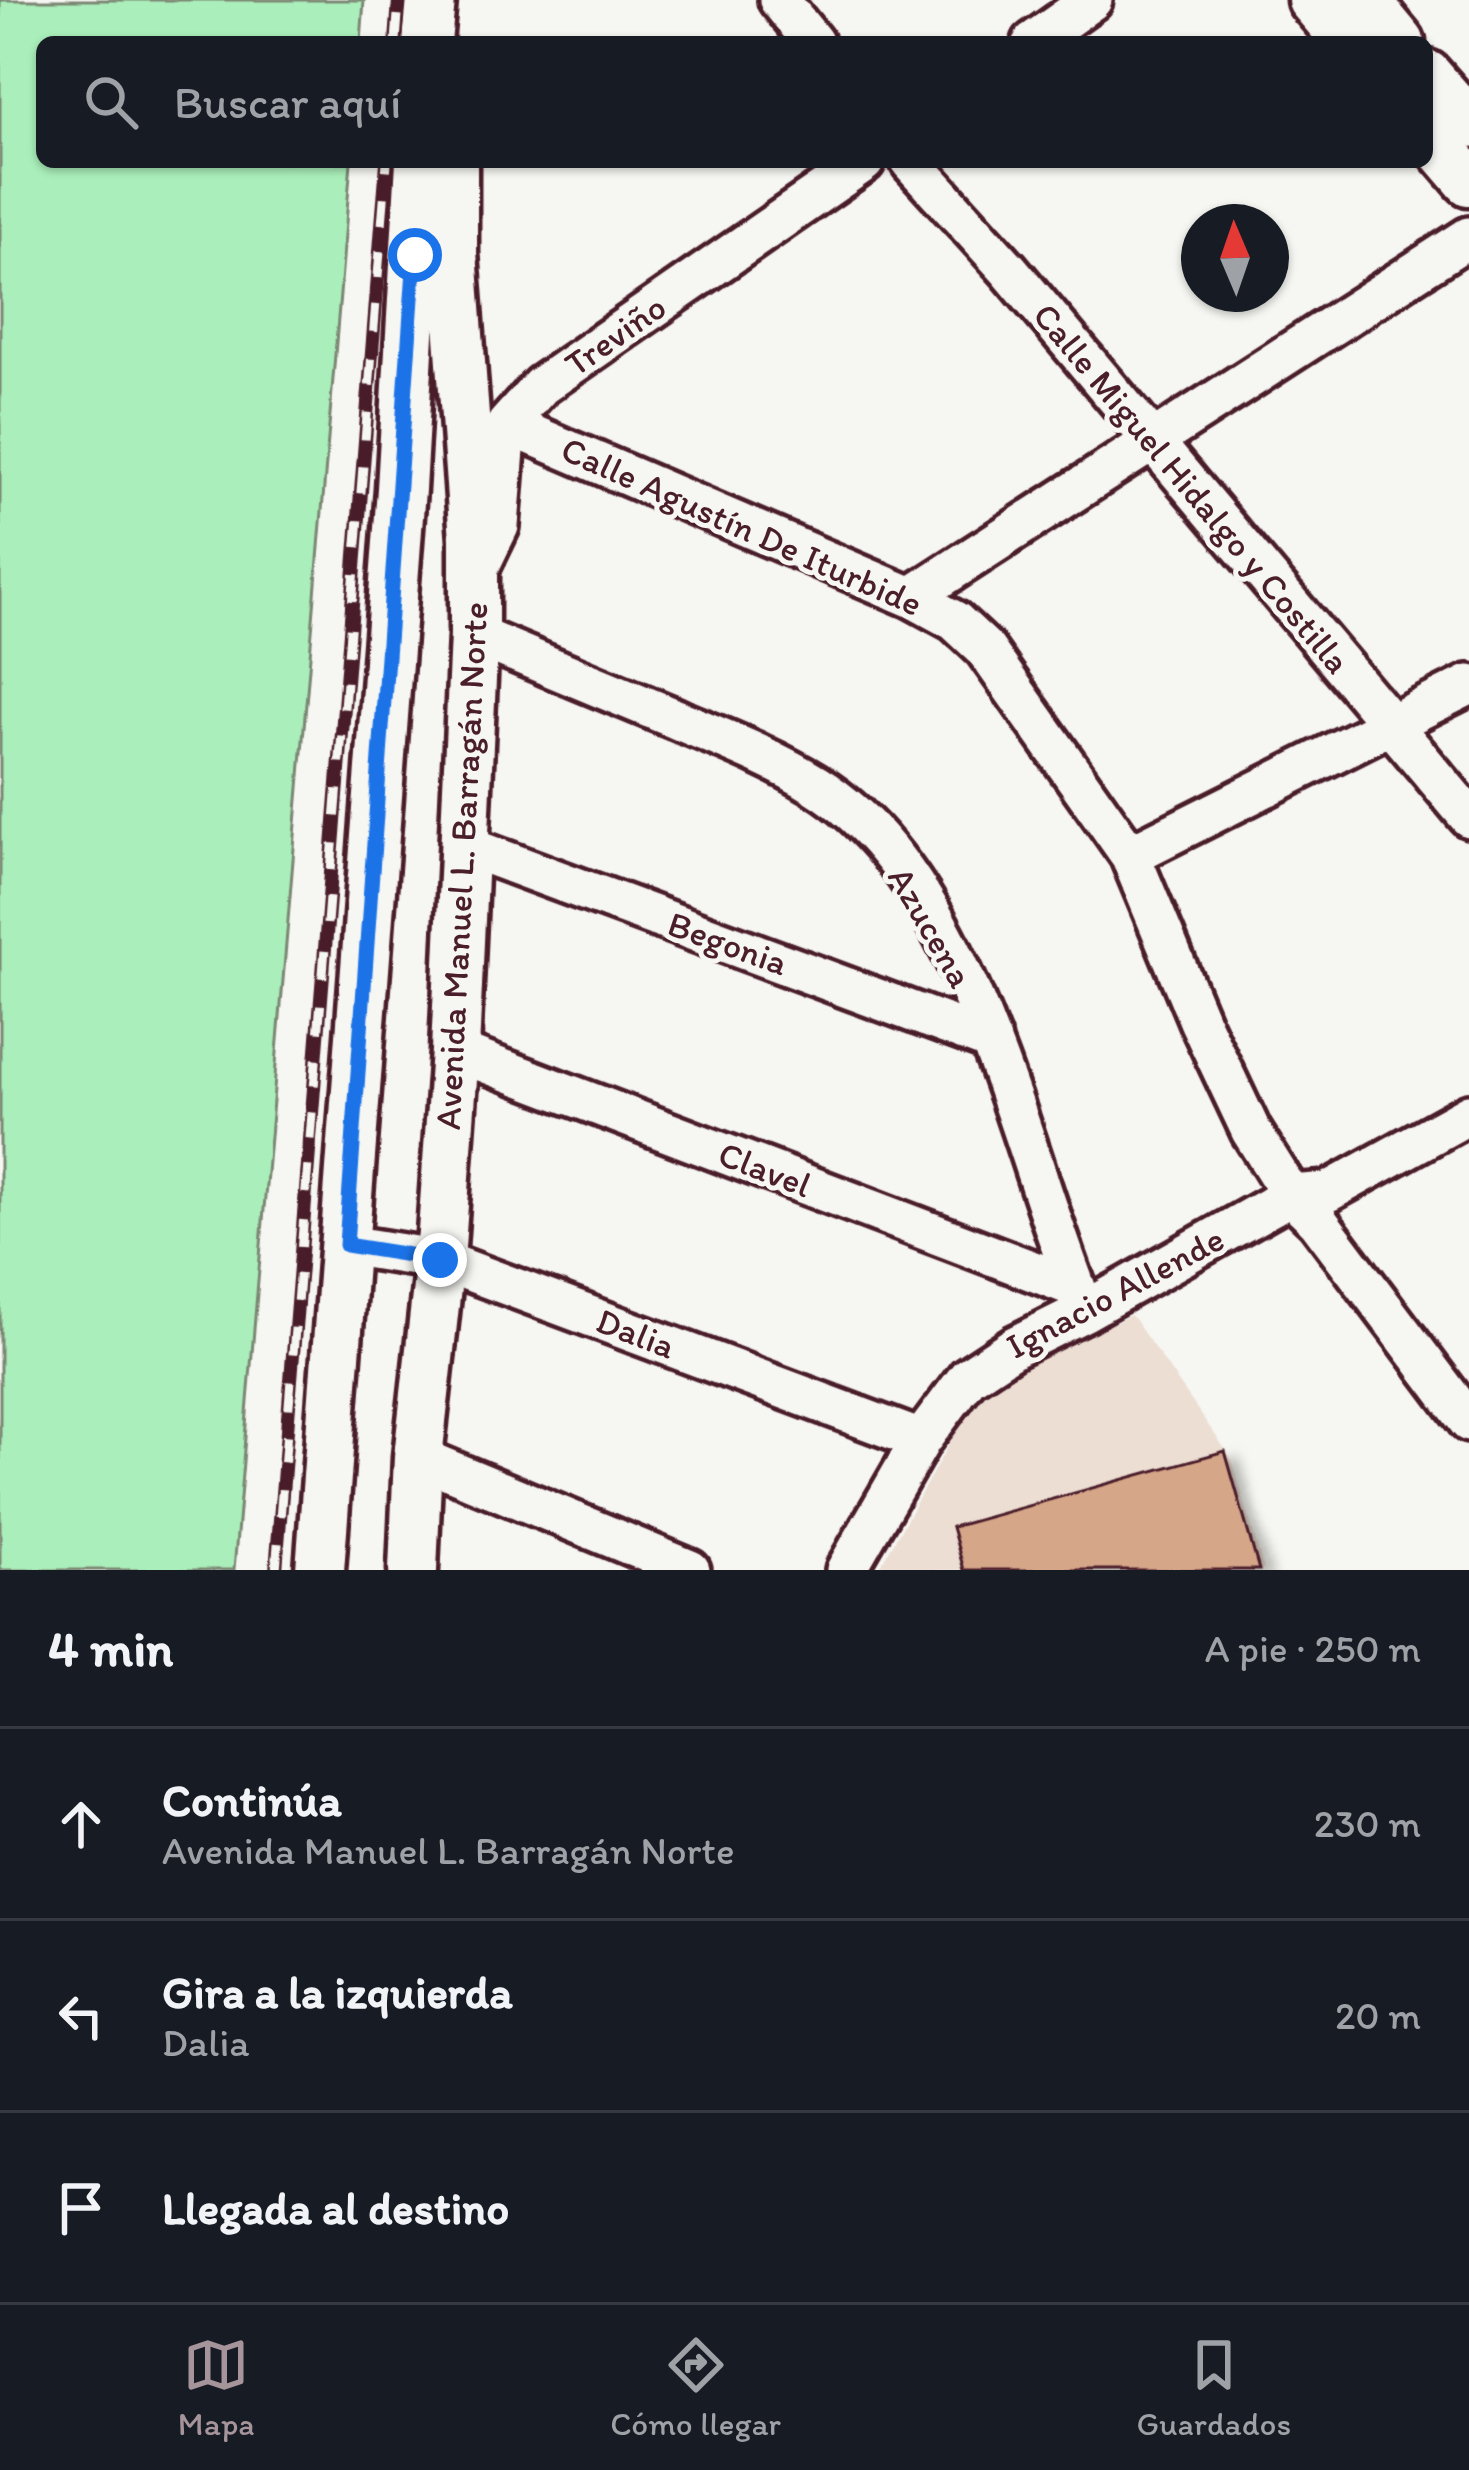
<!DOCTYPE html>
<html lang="es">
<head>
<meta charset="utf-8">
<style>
  :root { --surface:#171b24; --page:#20242c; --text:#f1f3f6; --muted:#9ea1a6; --line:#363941; --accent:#a6949b }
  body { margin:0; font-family:Itim,sans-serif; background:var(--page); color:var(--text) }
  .compass { position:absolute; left:1181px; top:204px; width:108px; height:108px; border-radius:50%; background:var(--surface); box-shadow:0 3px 9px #0004; rotate:358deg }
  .stop { position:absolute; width:36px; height:36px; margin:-27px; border:9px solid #1a73e8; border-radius:50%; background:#fff }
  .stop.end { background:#1a73e8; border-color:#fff; box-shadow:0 3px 12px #0008 }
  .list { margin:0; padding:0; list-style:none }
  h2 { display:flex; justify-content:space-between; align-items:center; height:156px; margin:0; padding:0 48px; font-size:51px }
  h2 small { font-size:39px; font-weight:400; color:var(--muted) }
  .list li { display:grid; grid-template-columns:78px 1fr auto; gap:36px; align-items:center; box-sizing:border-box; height:192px; padding:0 48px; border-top:3px solid var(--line) }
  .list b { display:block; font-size:45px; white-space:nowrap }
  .list p { margin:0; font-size:39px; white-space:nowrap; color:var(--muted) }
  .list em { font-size:39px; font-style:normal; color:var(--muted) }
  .icon { flex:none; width:66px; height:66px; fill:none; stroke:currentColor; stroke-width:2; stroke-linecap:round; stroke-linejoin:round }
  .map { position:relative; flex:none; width:1469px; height:1570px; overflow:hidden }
  .search { position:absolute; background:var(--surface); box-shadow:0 3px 9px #0004; left:36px; right:36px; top:36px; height:132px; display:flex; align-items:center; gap:30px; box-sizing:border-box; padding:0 42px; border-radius:18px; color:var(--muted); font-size:45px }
  .sheet { height:732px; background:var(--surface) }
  nav { display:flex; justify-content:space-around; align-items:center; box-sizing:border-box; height:168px; border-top:3px solid var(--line); background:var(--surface); font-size:33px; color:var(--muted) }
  nav a { display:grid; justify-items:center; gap:6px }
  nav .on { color:var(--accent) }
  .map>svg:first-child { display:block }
  .built { fill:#ecded2 }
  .green { fill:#aaefbb; stroke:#7a8773; stroke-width:3 }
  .building { fill:#d6a689; stroke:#4a1f2b; stroke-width:3; filter:url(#shadow) }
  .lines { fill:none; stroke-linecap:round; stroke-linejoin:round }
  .minor-casing { stroke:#4a1f2b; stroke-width:48 }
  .major-casing { stroke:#4a1f2b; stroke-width:57 }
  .minor { stroke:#f6f6f2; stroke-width:39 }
  .major { stroke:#f6f6f2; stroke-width:48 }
  .rail-casing { stroke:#4a1f2b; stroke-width:14 }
  .rail { stroke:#f6f6f2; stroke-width:9; stroke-dasharray:27; stroke-linecap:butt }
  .route { stroke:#1a73e8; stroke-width:15 }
  .labels { text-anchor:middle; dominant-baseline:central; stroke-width:10; stroke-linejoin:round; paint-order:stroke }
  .street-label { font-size:36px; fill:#4a1f2b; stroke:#f6f6f2 }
</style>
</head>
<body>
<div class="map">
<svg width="1469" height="1570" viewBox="0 0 1469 1570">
  <defs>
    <filter id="shadow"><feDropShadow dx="13" dy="8" stdDeviation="6" flood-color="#0004"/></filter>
  </defs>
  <rect width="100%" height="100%" fill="#f6f6f2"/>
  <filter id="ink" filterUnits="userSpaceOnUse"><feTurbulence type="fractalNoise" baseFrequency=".00833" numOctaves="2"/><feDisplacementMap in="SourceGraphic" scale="24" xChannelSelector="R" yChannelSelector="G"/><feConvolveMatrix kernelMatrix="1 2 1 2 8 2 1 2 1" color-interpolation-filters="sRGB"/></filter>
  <g filter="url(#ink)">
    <path class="built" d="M1131,1315L1232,1459L1264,1570H878L972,1403L994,1378Z"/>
    <path class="green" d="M0,0H364L361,42H42V162H351L234,1570H0Z"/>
    <path class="building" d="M1225,1451L1259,1570H964L952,1527Z"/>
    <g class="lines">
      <g class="minor-casing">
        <path id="minor" d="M779,0L813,42
          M1033,42L1092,0
          M911,162L1009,270L1469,817
          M507,424L911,597L955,621L985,649L1130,855L1200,1023L1251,1131L1291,1195L1318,1221L1469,1422
          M474,578L499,526L507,424L541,386L864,162
          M911,597L1469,237
          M474,635C542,663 609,691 676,719C723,739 773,758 816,785C971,881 1019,1152 1085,1311
          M465,846L991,1041
          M1130,855L1469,685
          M455,1051L1075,1287
          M346,1245L440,1260L921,1440
          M418,1457L690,1570
          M846,1570L921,1440L968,1377L1015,1346L1085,1311L1291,1195L1328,1192L1469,1114"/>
      </g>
      <g class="major-casing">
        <path id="major" d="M1312,0L1348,42
          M1365,0L1400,42
          M427,42L431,0
          M1427,75L1469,123
          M1427,132L1469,181
          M320,1570L401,489L420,162
          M413,1570L418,1457L440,1260L455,1051L474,635V539L453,253V162"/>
      </g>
      <use href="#minor" class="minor"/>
      <use href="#major" class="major"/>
      <g class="rail-casing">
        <path id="rail" d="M396,42L399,0
          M276,1570L387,162"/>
      </g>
      <use href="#rail" class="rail"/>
    </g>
  </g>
  <g class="lines" filter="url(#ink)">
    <path class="route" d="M415,255L346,1245L440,1260"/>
  </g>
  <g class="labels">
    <g class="street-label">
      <text transform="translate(615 335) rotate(-35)">Treviño</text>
      <text transform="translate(1192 488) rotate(50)">Calle Miguel Hidalgo y Costilla</text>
      <text transform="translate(742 526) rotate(24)">Calle Agustín De Iturbide</text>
      <text transform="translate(461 866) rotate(-87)">Avenida Manuel L. Barragán Norte</text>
      <text transform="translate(931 927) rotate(60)">Azucena</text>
      <text transform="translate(728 943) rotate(20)">Begonia</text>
      <text transform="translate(765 1169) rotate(21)">Clavel</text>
      <text transform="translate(1115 1292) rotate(-28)">Ignacio Allende</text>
      <text transform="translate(636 1333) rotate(21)">Dalia</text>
    </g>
  </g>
</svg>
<svg class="compass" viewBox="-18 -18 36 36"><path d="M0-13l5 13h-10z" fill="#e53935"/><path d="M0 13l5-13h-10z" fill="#9ea1a6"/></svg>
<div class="stop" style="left:415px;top:255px"></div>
<div class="stop end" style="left:440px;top:1260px"></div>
<div class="search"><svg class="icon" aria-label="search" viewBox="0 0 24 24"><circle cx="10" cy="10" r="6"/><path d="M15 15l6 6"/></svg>Buscar aquí</div>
</div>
<section class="sheet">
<h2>4 min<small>A pie · 250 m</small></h2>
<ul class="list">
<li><svg class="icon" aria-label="ahead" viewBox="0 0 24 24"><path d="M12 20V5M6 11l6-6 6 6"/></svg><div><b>Continúa</b><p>Avenida Manuel L. Barragán Norte</p></div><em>230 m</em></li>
<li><svg class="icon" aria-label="left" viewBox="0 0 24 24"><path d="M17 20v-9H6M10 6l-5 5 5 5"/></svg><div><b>Gira a la izquierda</b><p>Dalia</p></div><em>20 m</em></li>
<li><svg class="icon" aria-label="arrive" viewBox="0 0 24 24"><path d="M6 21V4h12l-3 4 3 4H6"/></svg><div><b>Llegada al destino</b></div></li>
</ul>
</section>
<nav>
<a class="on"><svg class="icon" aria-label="map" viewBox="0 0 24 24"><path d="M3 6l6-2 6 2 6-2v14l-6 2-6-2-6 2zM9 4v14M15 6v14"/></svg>Mapa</a>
<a><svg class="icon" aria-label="directions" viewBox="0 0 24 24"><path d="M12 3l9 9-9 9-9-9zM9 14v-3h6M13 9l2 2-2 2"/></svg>Cómo llegar</a>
<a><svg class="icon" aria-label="saved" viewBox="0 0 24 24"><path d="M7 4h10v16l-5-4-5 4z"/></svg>Guardados</a>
</nav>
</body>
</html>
